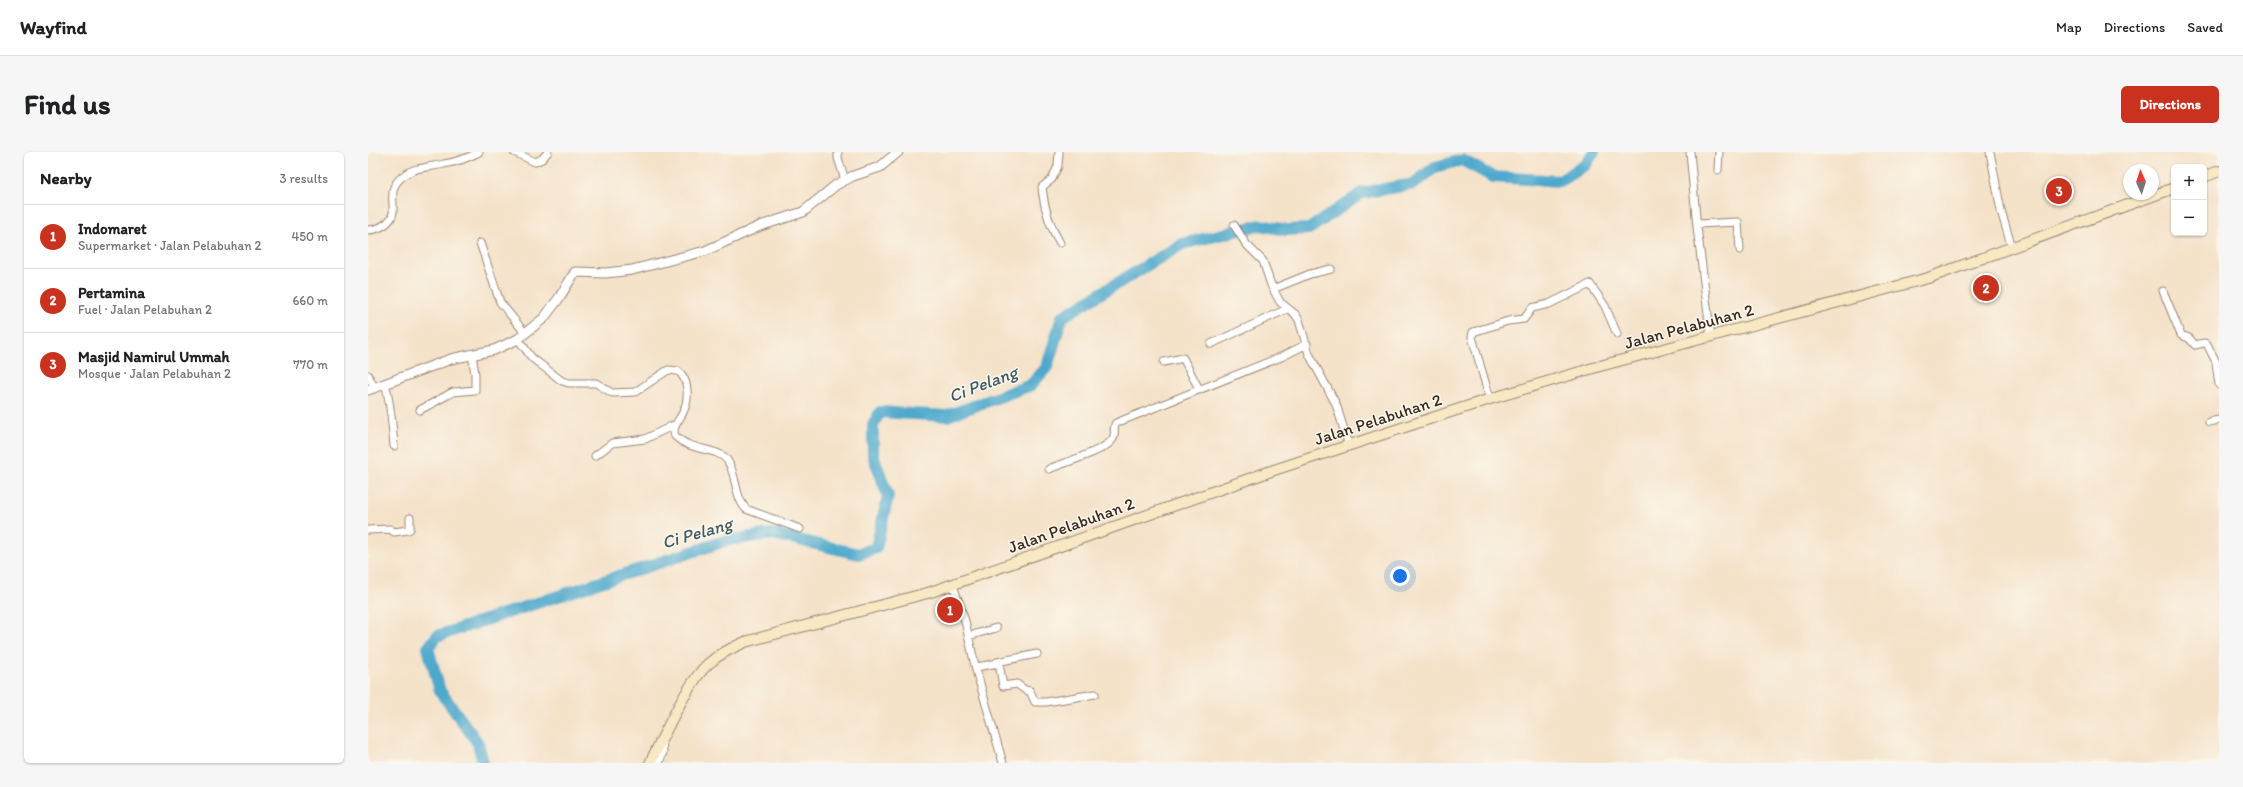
<!DOCTYPE html>
<html lang="en">
<head>
<meta charset="utf-8">
<style>
  :root { --surface:#fff; --page:#f6f6f6; --text:#202124; --muted:#757577; --line:#e0e0e0; --accent:#c8321e }
  body { margin:0; font-family:Itim,sans-serif; background:var(--page); color:var(--text) }
  .controls { position:absolute; right:12px; top:12px; display:grid; overflow:hidden; border-radius:6px; box-shadow:0 1px 3px #0004 }
  .controls button { width:36px; height:36px; display:grid; place-items:center; padding:0; border:0; border-bottom:1px solid var(--line); background:var(--surface); color:var(--text); font:20px sans-serif }
  .compass { position:absolute; left:1755px; top:12px; width:36px; height:36px; border-radius:50%; background:var(--surface); box-shadow:0 1px 3px #0004; rotate:357deg }
  .you { position:absolute; left:1032px; top:424px; width:14px; height:14px; margin:-10px; border:3px solid #fff; border-radius:50%; background:#1a73e8; box-shadow:0 0 0 6px #1a73e833 }
  .badge { display:grid; place-items:center; width:26px; height:26px; border-radius:50%; background:var(--accent); color:#fff; font-size:13px; font-weight:700 }
  .pin { position:absolute; translate:-50% -50%; border:2px solid #fff; box-shadow:0 1px 4px #0006 }
  .list { margin:0; padding:0; list-style:none }
  h2 { display:flex; justify-content:space-between; align-items:center; height:52px; margin:0; padding:0 16px; font-size:17px }
  h2 small { font-size:13px; font-weight:400; color:var(--muted) }
  .list li { display:grid; grid-template-columns:26px 1fr auto; gap:12px; align-items:center; box-sizing:border-box; height:64px; padding:0 16px; border-top:1px solid var(--line) }
  .list b { display:block; font-size:15px; white-space:nowrap }
  .list p { margin:0; font-size:13px; white-space:nowrap; color:var(--muted) }
  .list em { font-size:13px; font-style:normal; color:var(--muted) }
  .map { position:relative; flex:none; width:1851px; height:611px; overflow:hidden; border-radius:6px }
  header { display:flex; align-items:center; gap:24px; box-sizing:border-box; height:56px; padding:0 20px; background:var(--surface); border-bottom:1px solid var(--line) }
  header strong { font-size:19px }
  nav { display:flex; gap:22px; margin-inline-start:auto; font-size:14px }
  .intro { display:flex; align-items:center; justify-content:space-between; box-sizing:border-box; height:96px; padding:0 24px }
  h1 { margin:0; font-size:28px }
  .button { padding:10px 18px; border-radius:6px; background:var(--accent); color:#fff; font-size:14px; font-weight:700 }
  main { display:flex; gap:24px; padding:0 24px }
  aside { flex:1; background:var(--surface); border-radius:6px; box-shadow:0 1px 3px #0004 }
  .map>svg:first-child { display:block }
  .lines { fill:none; stroke-linecap:round; stroke-linejoin:round }
  .river { stroke:#4ea8cc; stroke-width:12 }
  .minor-casing { stroke:#988674; stroke-width:9 }
  .tertiary-casing { stroke:#988674; stroke-width:11 }
  .secondary-casing { stroke:#988674; stroke-width:12 }
  .minor { stroke:#fff; stroke-width:7 }
  .tertiary { stroke:#fff; stroke-width:9 }
  .secondary { stroke:#f8e8c3; stroke-width:10 }
  .labels { text-anchor:middle; dominant-baseline:central; stroke-width:3; stroke-linejoin:round; paint-order:stroke }
  .street-label { font-size:17px; fill:#3b2a1e; stroke:#fbf7ec }
  .water-label { font-size:18px; font-style:italic; fill:#435c64; stroke:#fbf7ec }
</style>
</head>
<body>
<header>
<strong>Wayfind</strong>
<nav><a>Map</a><a>Directions</a><a>Saved</a></nav>
</header>
<div class="intro"><h1>Find us</h1><a class="button">Directions</a></div>
<main>
<aside>
<h2>Nearby<small>3 results</small></h2>
<ul class="list">
<li><span class="badge">1</span><div><b>Indomaret</b><p>Supermarket · Jalan Pelabuhan 2</p></div><em>450 m</em></li>
<li><span class="badge">2</span><div><b>Pertamina</b><p>Fuel · Jalan Pelabuhan 2</p></div><em>660 m</em></li>
<li><span class="badge">3</span><div><b>Masjid Namirul Ummah</b><p>Mosque · Jalan Pelabuhan 2</p></div><em>770 m</em></li>
</ul>
</aside>
<div class="map">
<svg width="1851" height="611" viewBox="0 0 1851 611">
  <rect width="100%" height="100%" fill="#fbf7ec"/>
  <filter id="ink" filterUnits="userSpaceOnUse"><feTurbulence type="fractalNoise" baseFrequency=".025" numOctaves="2"/><feDisplacementMap in="SourceGraphic" scale="8" xChannelSelector="R" yChannelSelector="G"/><feConvolveMatrix kernelMatrix="1 2 1 2 8 2 1 2 1" color-interpolation-filters="sRGB"/></filter>
  <filter id="wash" filterUnits="userSpaceOnUse"><feTurbulence type="fractalNoise" baseFrequency=".012" numOctaves="4" result="noise"/><feDisplacementMap in="SourceGraphic" scale="16" xChannelSelector="R" yChannelSelector="G"/><feGaussianBlur stdDeviation="0.9" result="paint"/><feColorMatrix in="noise" values="0 0 0 0 0 0 0 0 0 0 0 0 0 0 0 0 0 1.4 0 .05"/><feComposite in="paint" operator="in"/></filter>
  <g filter="url(#wash)">
    <rect width="100%" height="100%" fill="#f4e2c9"/>
    <g class="lines">
      <path class="river" d="M115,611L110,591L72,539L60,496L69,484L360,388L405,382L490,402L508,396L520,344L505,303V273L512,260L579,264L663,233L679,215L694,165L814,92L892,73L918,78L941,77L994,41L1046,32L1067,15L1094,8L1125,25L1192,29L1217,13L1226,0"/>
    </g>
  </g>
  <g filter="url(#ink)">
    <g class="lines">
      <g class="minor-casing">
        <path id="minor" d="M146,0L167,10L174,7L180,0
          M470,0V6L477,28
          M691,0L690,14L684,27L674,35C676,56 681,73 692,91
          M1322,0L1329,75L1343,186
          M1622,0L1633,59L1644,96
          M1350,18L1351,0
          M1329,72L1370,70L1372,98
          M866,73L878,92L895,109L903,133L912,150L927,162L931,168L941,202L968,252L981,294
          M0,78C10,78 24,71 25,60C26,45 20,36 35,24C45,15 64,15 76,12C88,10 100,6 111,0
          M112,91L132,150L157,181
          M905,137L942,122L963,117
          M1795,139L1813,183L1821,186L1827,193L1836,191L1839,192L1848,210L1851,233
          M150,187L164,206L194,229L201,231H228L244,241L267,240L300,218L310,219C321,227 321,247 316,258C313,267 303,274 307,284C323,300 349,295 359,308C369,322 366,344 378,357L432,377
          M843,192L919,157
          M796,210L815,206L831,237
          M0,223L6,235
          M17,231C23,252 24,272 26,294
          M1122,247L1104,185L1105,180L1140,169L1156,167L1164,156L1181,152L1222,132L1237,154L1249,182
          M52,258L85,240L107,238V222L104,202
          M1841,270L1851,268
          M227,304L244,291L277,287L308,272
          M681,317C695,311 737,299 744,288C749,283 744,276 748,271L913,205L939,192
          M0,378L22,377L26,380L40,378L42,377V366
          M585,433L597,469L608,518L635,611
          M601,484L628,476
          M629,510L669,502
          M608,515L631,511L635,534L649,532L657,538L662,539L667,550H678L727,542"/>
      </g>
      <g class="tertiary-casing">
        <path id="tertiary" d="M0,238L83,207L126,198L150,187L176,166L191,146L207,120L238,121L264,118L337,99L392,74L435,60L468,33L485,24L512,15L530,0
          M290,611L294,600L293,589"/>
      </g>
      <g class="secondary-casing">
        <path id="secondary" d="M1836,25L1851,19
          M282,611C295,585 320,530 340,512C351,502 364,496 377,490L563,440L906,318L1122,247L1232,214L1560,126L1806,36"/>
      </g>
      <use href="#minor" class="minor"/>
      <use href="#tertiary" class="tertiary"/>
      <use href="#secondary" class="secondary"/>
    </g>
  </g>
  <g class="labels">
    <g class="street-label">
      <text transform="translate(1321 174) rotate(-15)">Jalan Pelabuhan 2</text>
      <text transform="translate(1010 267) rotate(-18)">Jalan Pelabuhan 2</text>
      <text transform="translate(703 373) rotate(-20)">Jalan Pelabuhan 2</text>
    </g>
    <g class="water-label">
      <text transform="translate(615 232) rotate(-21)">Ci Pelang</text>
      <text transform="translate(329 381) rotate(-16)">Ci Pelang</text>
    </g>
  </g>
</svg>
<div class="controls">
<button>+</button>
<button>−</button>
</div>
<svg class="compass" viewBox="-18 -18 36 36"><path d="M0-13l5 13h-10z" fill="#e53935"/><path d="M0 13l5-13h-10z" fill="#757577"/></svg>
<div class="you"></div>
<div class="pin badge" style="left:582px;top:458px">1</div>
<div class="pin badge" style="left:1618px;top:136px">2</div>
<div class="pin badge" style="left:1691px;top:39px">3</div>
</div>
</main>
</body>
</html>
